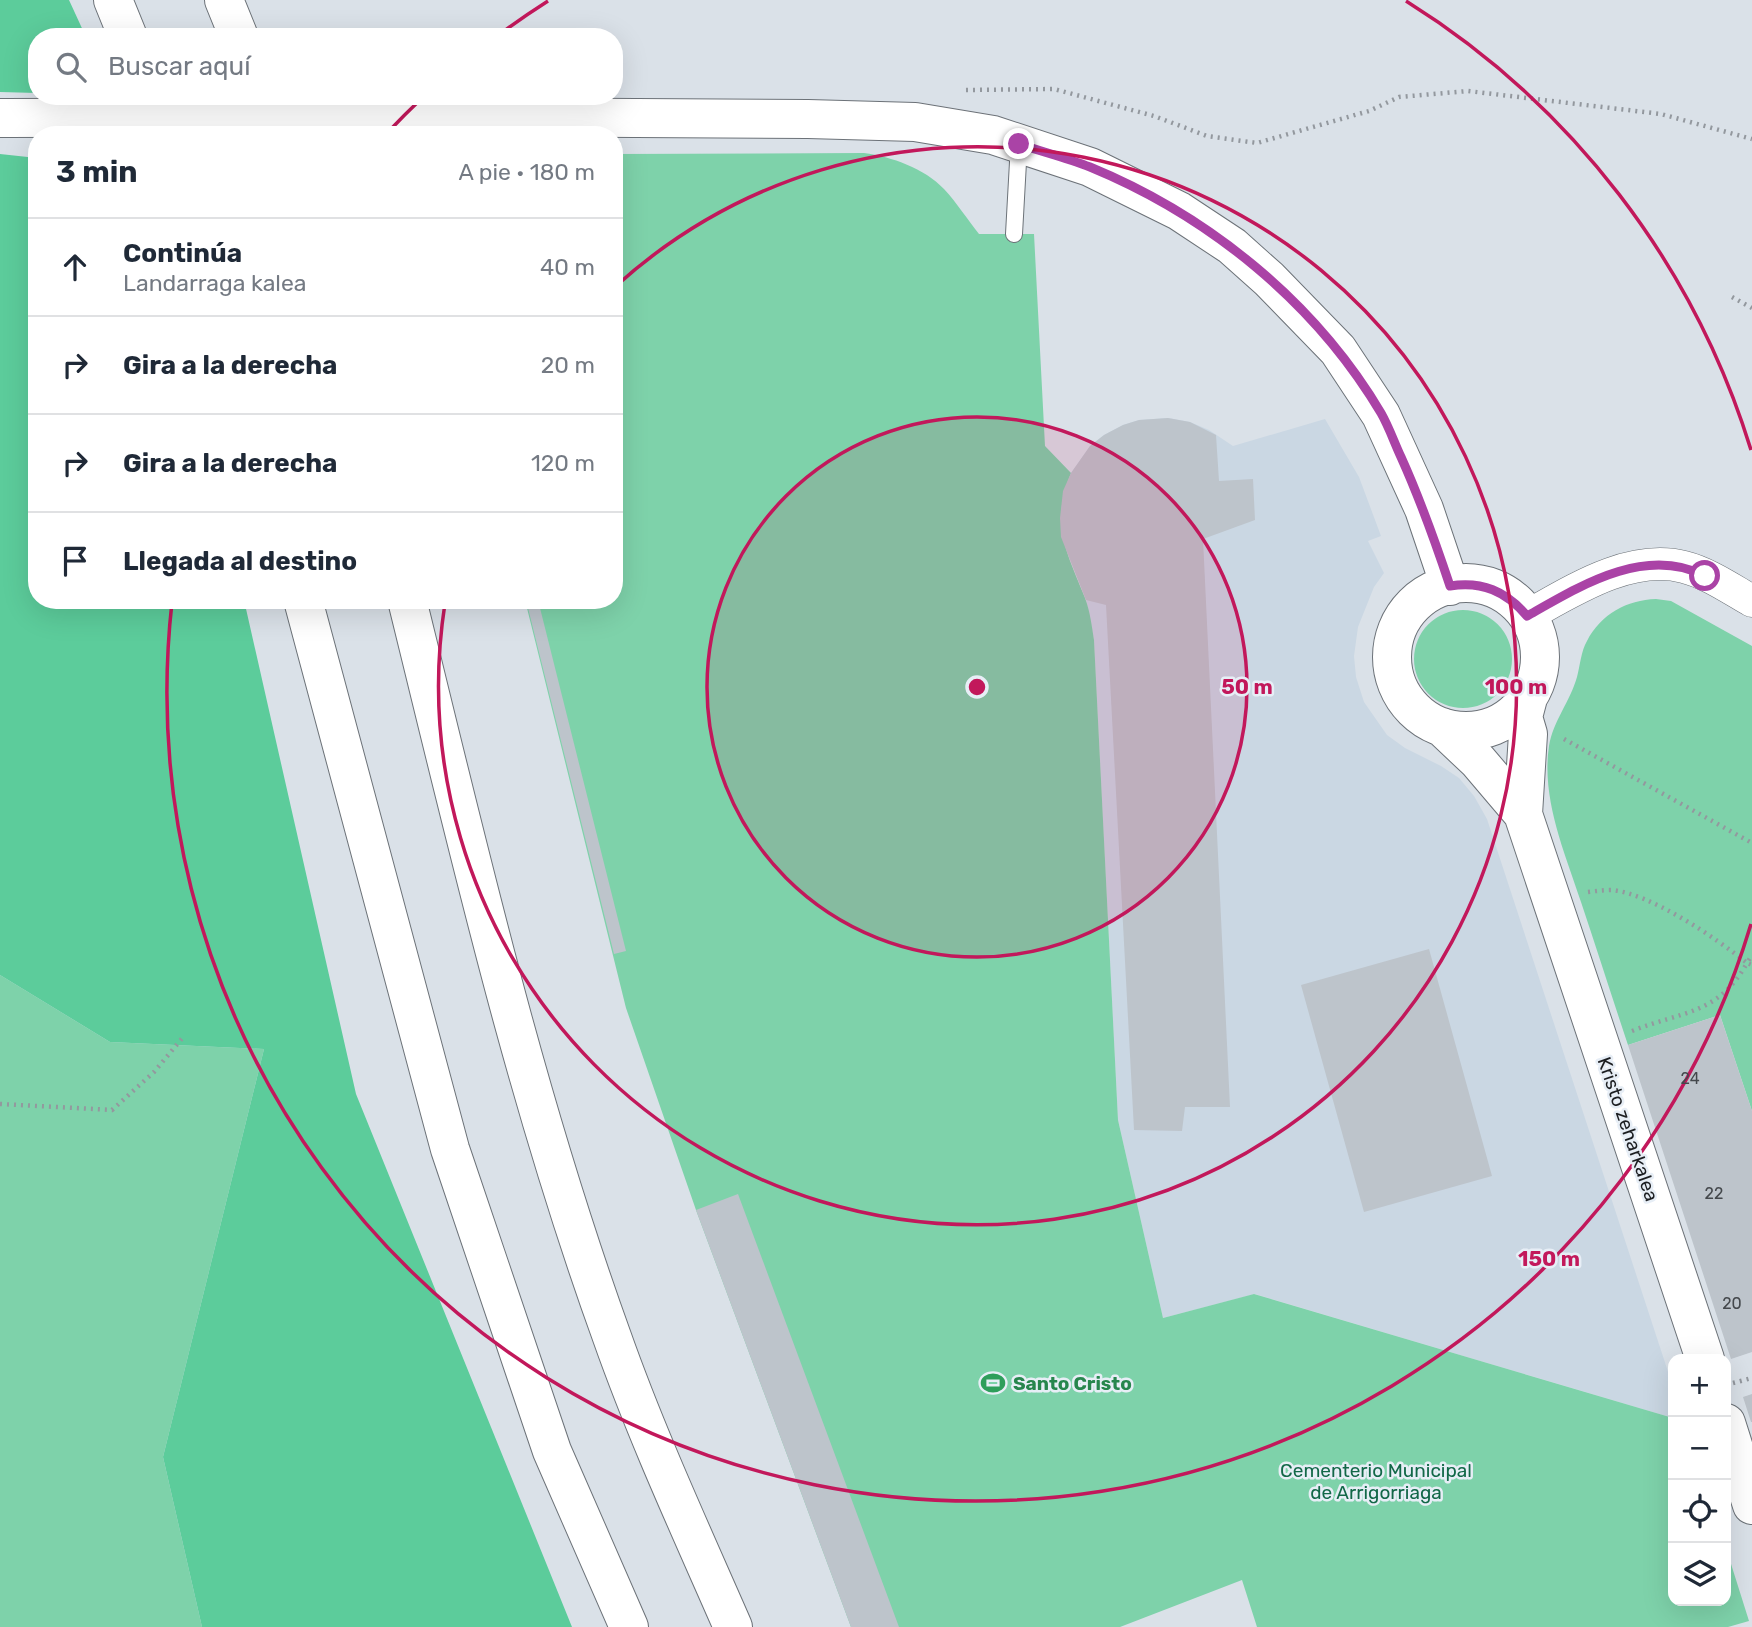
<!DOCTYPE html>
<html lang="es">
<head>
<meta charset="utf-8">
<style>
  :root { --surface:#fff; --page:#f6f6f7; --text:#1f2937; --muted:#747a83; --line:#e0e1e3 }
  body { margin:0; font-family:Rubik,sans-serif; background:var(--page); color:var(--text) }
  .controls { position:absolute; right:21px; bottom:21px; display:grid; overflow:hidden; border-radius:14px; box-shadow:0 7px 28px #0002 }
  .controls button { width:63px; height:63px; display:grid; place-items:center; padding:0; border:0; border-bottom:2px solid var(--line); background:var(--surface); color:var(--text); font:35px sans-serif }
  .stop { position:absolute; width:21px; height:21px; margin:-16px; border:5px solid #aa43a6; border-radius:50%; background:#fff }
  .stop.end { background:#aa43a6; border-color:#fff; box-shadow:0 2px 7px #0008 }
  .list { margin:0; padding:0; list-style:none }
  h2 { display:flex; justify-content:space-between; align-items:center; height:91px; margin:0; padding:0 28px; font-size:30px }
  h2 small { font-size:23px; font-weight:400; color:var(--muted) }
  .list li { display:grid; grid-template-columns:46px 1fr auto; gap:21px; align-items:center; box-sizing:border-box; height:98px; padding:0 28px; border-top:2px solid var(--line) }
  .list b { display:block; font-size:26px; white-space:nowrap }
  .list p { margin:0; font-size:23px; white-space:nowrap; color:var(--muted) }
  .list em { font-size:23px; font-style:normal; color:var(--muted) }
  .icon { flex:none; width:38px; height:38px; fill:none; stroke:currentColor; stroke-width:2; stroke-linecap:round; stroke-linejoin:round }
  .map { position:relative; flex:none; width:1752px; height:1627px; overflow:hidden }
  .search { position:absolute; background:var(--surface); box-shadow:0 7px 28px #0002; left:28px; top:28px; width:595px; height:77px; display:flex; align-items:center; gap:18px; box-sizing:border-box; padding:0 24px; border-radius:28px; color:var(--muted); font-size:26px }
  .panel { position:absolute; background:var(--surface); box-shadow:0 7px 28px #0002; left:28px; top:126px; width:595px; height:483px; border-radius:28px }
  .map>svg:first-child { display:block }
  .built { fill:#cad7e3 }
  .green { fill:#7ed2aa }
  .forest { fill:#5ccc9b }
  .building { fill:#bdc4cb }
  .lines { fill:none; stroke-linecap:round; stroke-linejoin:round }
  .lane-casing { stroke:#6c7278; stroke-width:18 }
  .street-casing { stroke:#6c7278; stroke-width:33 }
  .secondary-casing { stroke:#6c7278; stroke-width:40 }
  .highway-casing { stroke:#6c7278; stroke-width:40 }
  .path { stroke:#93989e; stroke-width:4.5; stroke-dasharray:2 5; stroke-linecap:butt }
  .lane { stroke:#fff; stroke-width:16 }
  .street { stroke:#fff; stroke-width:32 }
  .secondary { stroke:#fff; stroke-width:38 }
  .highway { stroke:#fff; stroke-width:38 }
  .secondary-bridge-casing { stroke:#6c7278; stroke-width:40; stroke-linecap:butt }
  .secondary-bridge { stroke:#fff; stroke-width:38 }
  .route { stroke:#aa43a6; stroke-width:9 }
  .ring { fill:none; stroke:#c2185b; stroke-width:3.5 }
  .labels { text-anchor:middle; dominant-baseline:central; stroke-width:5; stroke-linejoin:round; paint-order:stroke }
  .number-label { font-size:16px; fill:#44484c }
  .street-label { font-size:19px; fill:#1c1e21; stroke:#e7eef6 }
  .leisure-label { font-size:19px; font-weight:bold; fill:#27864d; stroke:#e7eef6; text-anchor:start }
  .park-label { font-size:19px; fill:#126848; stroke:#e7eef6 }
  .centre { fill:#c2185b; stroke:#e7eef6; stroke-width:3.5 }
  .ring-label { font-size:21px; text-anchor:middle; font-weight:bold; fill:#c2185b; stroke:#e7eef6; stroke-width:5; stroke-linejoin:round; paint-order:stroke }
</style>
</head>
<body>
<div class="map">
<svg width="1752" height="1627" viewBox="0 0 1752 1627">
  <rect width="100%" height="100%" fill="#dae1e8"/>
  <path class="built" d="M1168,418L1190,422L1209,430L1233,446L1325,419L1359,477L1381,536L1368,541L1384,573L1374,587L1358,627L1354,656L1356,677L1364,702L1387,735L1405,748L1441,766L1459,778L1474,796L1487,819L1673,1387V1418L1255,1294L1163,1318L1118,1120L1094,640L1086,600L1061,537L1060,518L1063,491L1071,473L1090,446L1104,435L1123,425L1139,420Z"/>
  <path class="green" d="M864,153C892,157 924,168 944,189C957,203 967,219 979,234H1034L1045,446L1071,473C1050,525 1066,550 1085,598C1090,611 1092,627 1094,640L1118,1120L1163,1318L1254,1294L1673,1418V1601H1726V1548L1749,1621L1728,1627H1257L1242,1580L1120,1627H851L696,1210L626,1008L525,600H614V154Z
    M1656,599L1671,601L1752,646V1111L1720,1015L1628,1045C1612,997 1597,950 1581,902C1565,853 1541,799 1549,746C1553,721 1570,702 1577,677C1580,666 1581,651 1587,641C1601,614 1627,600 1656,599Z
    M1414 659a49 49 0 1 1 98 0a49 49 0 1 1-98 0Z
    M0,975L110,1042L264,1049L163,1457L202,1627H0Z"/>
  <path class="forest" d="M0,0H69L86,37H37V93L0,92Z
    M0,154L37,158V600H244L356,1094L572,1627H202L163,1457L264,1049L110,1042L0,975Z"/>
  <path class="building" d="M1168,418L1190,422L1216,435L1219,481L1253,479L1255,520L1203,539L1230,1107H1185L1182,1131L1134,1130L1106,605L1086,600L1061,537L1060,518L1063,491L1071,473L1090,446L1104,435L1123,425L1139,420Z
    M526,600H538L626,951L614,954Z
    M1429,949L1492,1176L1364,1212L1301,985Z
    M1720,1015L1752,1111V1352L1731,1359L1628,1045Z
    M738,1194L899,1627H851L696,1210Z
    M1752,1394V1422H1751L1743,1397Z"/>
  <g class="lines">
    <g class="lane-casing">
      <path id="lane" d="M1014,234L1019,144"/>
    </g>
    <g class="street-casing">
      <path id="street" d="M1527,616C1572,591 1630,553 1684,567C1708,573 1731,589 1752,601"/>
    </g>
    <g class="secondary-casing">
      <path id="secondary" d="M444,117L808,119L915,122L993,135L1090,167L1179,211L1232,246L1269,279L1338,350L1381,415L1424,509L1450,586
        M1392 657a74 74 0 1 1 148 0a74 74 0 1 1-148 0Z
        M1528,698L1523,717L1528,734L1523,814L1705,1359
        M1442,727L1478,761L1523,814
        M1726,1423L1752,1505"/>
    </g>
    <g class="highway-casing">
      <path id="highway" d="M113,0L128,37
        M224,0L239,37
        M303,600L450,1149L552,1451L629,1627
        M407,600C468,847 525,1097 612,1337C647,1436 691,1531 733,1627"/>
    </g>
    <path class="path" d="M966,90L1054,89L1154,116L1207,136L1257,143L1369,111L1399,97L1468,91L1661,114L1752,139
      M1732,297L1752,308
      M1564,739L1752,843
      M1588,892C1596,891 1603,890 1611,890C1650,893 1716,938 1747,963L1752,955
      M1632,1031C1682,1011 1718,1015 1747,963L1752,965
      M0,1104L112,1110L154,1072L184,1036
      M1733,1383L1752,1378"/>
    <use href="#lane" class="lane"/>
    <use href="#street" class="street"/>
    <use href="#secondary" class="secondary"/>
    <use href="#highway" class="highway"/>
    <g class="secondary-bridge-casing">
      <path id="secondary-bridge" d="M0,118L444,117"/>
    </g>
    <use href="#secondary-bridge" class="secondary-bridge"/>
  </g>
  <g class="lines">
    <path class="route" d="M1019,144C1043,152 1067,158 1090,167C1209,216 1315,302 1381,413C1389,427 1394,442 1401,457C1420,499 1435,541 1450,586C1482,581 1506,591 1527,616C1580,586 1645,545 1705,576"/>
  </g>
  <circle cx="977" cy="687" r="270" fill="#c2185b" fill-opacity=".12"/>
  <g class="ring">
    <circle cx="977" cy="687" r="270"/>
    <path d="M616 286A539 539 0 1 1 445 603"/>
    <path d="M1751 924A809 809 0 0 1 172 602M390 130A809 809 0 0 1 420 100M496 37A809 809 0 0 1 548 1M1406 1A809 809 0 0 1 1751 450"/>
  </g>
  <defs>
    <g id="stadium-bare" transform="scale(1.89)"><path d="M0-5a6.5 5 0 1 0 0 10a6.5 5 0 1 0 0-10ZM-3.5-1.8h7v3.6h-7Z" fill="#2e9e5b" stroke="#e7eef6" stroke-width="2.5" paint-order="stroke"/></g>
  </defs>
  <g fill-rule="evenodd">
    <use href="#stadium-bare" x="993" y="1383"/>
  </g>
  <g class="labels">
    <g class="number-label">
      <text x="1690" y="1078">24</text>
      <text x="1714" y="1193">22</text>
      <text x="1732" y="1303">20</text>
    </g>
    <g class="street-label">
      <text transform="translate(1628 1129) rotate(71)">Kristo zeharkalea</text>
    </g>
    <g class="leisure-label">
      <text x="1013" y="1383">Santo Cristo</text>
    </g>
    <g class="park-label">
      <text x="1376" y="1470">Cementerio Municipal<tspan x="1376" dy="22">de Arrigorriaga</tspan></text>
    </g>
  </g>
  <circle cx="977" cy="687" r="10" class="centre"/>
  <g class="ring-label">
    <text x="1247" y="694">50 m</text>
    <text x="1516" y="694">100 m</text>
    <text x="1549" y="1266">150 m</text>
  </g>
</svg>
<div class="controls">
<button>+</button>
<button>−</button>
<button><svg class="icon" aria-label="locate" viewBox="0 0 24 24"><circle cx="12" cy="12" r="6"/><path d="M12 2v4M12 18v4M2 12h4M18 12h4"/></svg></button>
<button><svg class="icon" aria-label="layers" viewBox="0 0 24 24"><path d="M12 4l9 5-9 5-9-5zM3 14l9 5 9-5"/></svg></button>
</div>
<div class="stop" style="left:1705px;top:576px"></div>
<div class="stop end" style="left:1019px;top:144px"></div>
<div class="search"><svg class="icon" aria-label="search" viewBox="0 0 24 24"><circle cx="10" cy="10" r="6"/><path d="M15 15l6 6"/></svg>Buscar aquí</div>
<section class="panel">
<h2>3 min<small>A pie · 180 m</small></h2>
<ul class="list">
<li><svg class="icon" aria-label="ahead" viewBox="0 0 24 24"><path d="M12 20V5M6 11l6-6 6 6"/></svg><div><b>Continúa</b><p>Landarraga kalea</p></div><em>40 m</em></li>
<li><svg class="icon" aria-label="right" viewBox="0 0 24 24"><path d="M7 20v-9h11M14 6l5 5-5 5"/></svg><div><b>Gira a la derecha</b></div><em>20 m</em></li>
<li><svg class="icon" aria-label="right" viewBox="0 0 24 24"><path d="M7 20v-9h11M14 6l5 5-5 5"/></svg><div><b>Gira a la derecha</b></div><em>120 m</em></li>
<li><svg class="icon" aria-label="arrive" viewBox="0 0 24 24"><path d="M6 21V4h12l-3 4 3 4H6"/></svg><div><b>Llegada al destino</b></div></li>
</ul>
</section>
</div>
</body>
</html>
